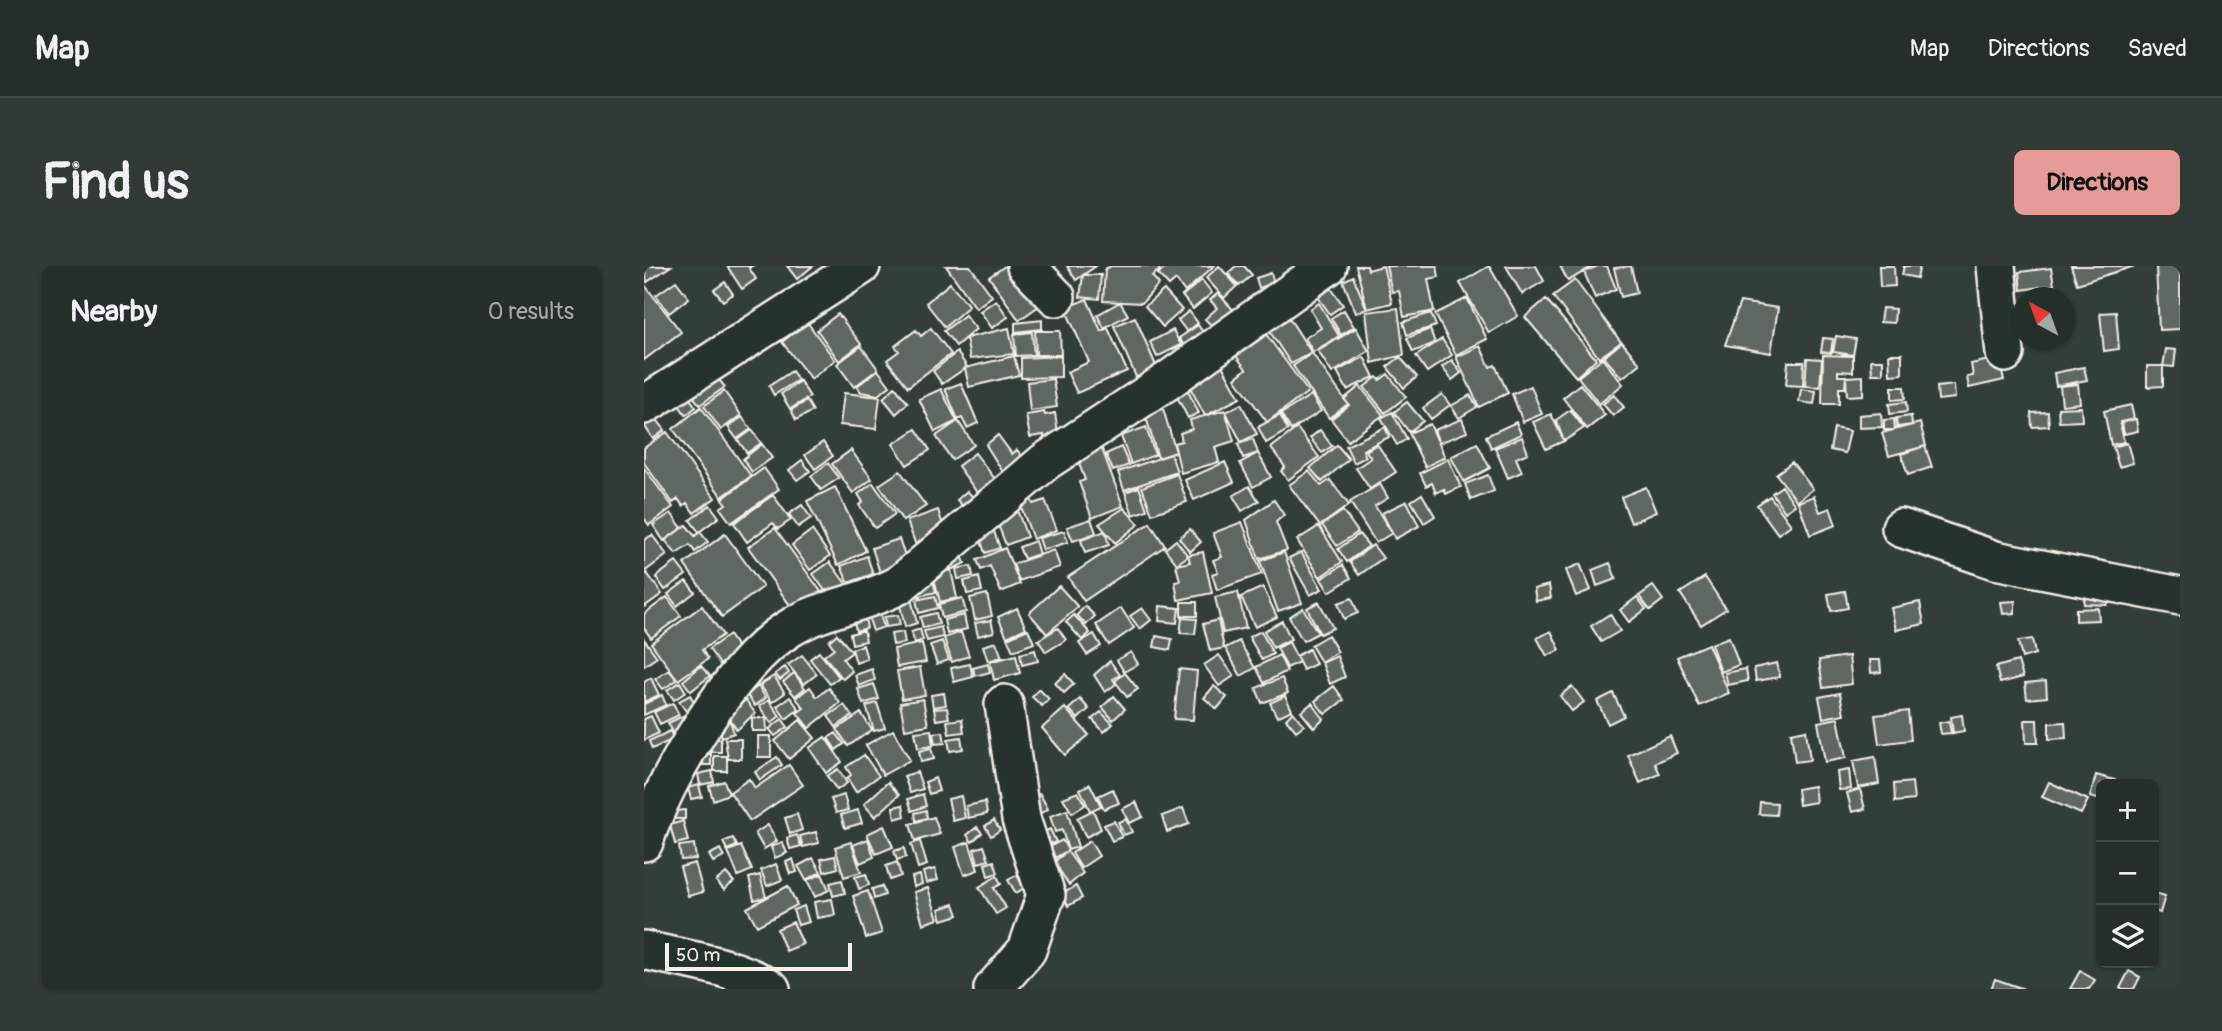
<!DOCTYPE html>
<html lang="en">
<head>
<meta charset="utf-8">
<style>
  :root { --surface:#262e2a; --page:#323a36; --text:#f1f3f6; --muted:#a4a8a8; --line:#424a47; --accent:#e69b98 }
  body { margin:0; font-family:Pangolin,sans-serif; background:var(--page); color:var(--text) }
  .controls { position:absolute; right:21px; bottom:21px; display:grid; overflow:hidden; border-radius:10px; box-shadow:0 2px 5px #0004 }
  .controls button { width:63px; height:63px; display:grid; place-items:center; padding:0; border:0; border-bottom:2px solid var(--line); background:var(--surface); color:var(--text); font:35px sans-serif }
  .compass { position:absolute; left:1368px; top:21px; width:63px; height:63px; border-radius:50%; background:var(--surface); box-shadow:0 2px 5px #0004; rotate:319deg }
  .scale { position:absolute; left:21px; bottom:18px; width:187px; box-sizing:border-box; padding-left:7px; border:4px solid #f4f1e8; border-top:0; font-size:19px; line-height:24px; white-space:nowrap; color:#f4f1e8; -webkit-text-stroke:5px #26332d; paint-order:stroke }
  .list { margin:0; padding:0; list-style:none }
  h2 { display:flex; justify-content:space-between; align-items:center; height:91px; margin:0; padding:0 28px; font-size:30px }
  h2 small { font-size:23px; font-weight:400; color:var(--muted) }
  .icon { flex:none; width:38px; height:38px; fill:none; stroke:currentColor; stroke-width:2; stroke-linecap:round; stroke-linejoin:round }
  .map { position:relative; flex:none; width:1536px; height:723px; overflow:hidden; border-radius:10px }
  header { display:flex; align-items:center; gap:42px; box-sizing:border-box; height:98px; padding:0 35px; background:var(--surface); border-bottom:2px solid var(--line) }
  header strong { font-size:33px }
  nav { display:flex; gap:38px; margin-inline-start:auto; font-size:24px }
  .intro { display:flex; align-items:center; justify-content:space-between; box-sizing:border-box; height:168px; padding:0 42px }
  h1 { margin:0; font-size:49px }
  .button { padding:18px 32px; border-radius:10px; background:var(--accent); color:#111; font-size:24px; font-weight:700 }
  main { display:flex; gap:42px; padding:0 42px }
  aside { flex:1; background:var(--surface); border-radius:10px; box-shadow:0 2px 5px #0004 }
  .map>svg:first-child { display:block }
  .building { fill:#5f6861; stroke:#f4f1e8; stroke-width:2 }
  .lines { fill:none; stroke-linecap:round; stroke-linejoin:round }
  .minor-casing { stroke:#f4f1e8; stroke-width:42 }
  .minor { stroke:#26332d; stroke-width:37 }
</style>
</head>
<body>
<header>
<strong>Map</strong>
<nav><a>Map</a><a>Directions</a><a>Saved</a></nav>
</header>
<div class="intro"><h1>Find us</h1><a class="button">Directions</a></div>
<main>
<aside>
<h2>Nearby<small>0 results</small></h2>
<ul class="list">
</ul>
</aside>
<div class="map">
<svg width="1536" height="723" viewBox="0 0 1536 723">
  <rect width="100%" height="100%" fill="#323e38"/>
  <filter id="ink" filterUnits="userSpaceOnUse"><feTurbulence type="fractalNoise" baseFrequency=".0143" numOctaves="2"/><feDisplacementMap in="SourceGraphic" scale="14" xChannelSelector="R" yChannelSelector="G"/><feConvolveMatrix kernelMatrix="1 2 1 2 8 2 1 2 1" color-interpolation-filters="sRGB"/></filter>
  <g filter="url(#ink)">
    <path class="building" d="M0,0H27L3,16Z
      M83,0H108L105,2L112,13L98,23Z
      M143,0H169L153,13Z
      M302,0H326L348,30L332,42Z
      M361,0H369L395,40L375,54L345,11Z
      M423,0H452L432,14Z
      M467,0H513L516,4L508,10L515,18L498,37L459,35L461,3Z
      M524,0H570L541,26L532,14L525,20L514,8Z
      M575,0L593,20L580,32L562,12Z
      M592,0H600L608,9L595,20L584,7Z
      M712,0H723L724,4L739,0L748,37L723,43Z
      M742,0H793L795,11L784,13L790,45L760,51L755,25L748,26Z
      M845,0L874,50L845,67L816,17Z
      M862,0H892L900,15L878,28Z
      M916,0H949L924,15Z
      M954,0H963L972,23L951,32L940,6Z
      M987,0L993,27L977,31L970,2Z
      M1235,0H1250L1251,20L1236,21Z
      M1260,0H1276L1273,12L1258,9Z
      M1427,0H1491L1433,18Z
      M1512,0H1536V63L1515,64Z
      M1407,2L1410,19L1377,24L1375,6Z
      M627,7L630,17L615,22L612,12Z
      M439,9H457L455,33L436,31Z
      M709,10L723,43L712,47L699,15Z
      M558,14L568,27L549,43L538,30Z
      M931,14L977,76L955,92L909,30Z
      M32,15L45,32L25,47L12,29Z
      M682,15L699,39L686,48L669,24Z
      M81,16L89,28L79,35L70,24Z
      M306,17L325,40L301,61L282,37Z
      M0,18L37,66L0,94Z
      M520,24L538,44L519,61L501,40Z
      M574,27L592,47L573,65L561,53L573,42L566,34Z
      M823,32L843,73L812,89L791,48Z
      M443,33L457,65L464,62L483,105L433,127L423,106L445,96L421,42Z
      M902,33L952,93L932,111L881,51Z
      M352,34L364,51L348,62L336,45Z
      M476,36L484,49L460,62L453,49Z
      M1096,36L1134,42L1127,87L1081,79Z
      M675,37L695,70L669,86L661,72L677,62L666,43Z
      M754,42L760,89L728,97L722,46Z
      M1238,42L1251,43L1250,57L1236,56Z
      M640,44L667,86L647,98L620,57Z
      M700,44L710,61L697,69L687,52Z
      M545,45L554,57L543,66L534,54Z
      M1472,46L1475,83L1460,85L1456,47Z
      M787,47L792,60L763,69L759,56Z
      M194,48L217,78L195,95L173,64Z
      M321,49L332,63L312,80L300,65Z
      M491,51L516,109L495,118L470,60Z
      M398,54V63L371,66V57Z
      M163,56L191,94L167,113L138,76Z
      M554,59L563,72L544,85L535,72Z
      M287,62L307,88L264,121L243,94L255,85L251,80L272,64L277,70Z
      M365,62L370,88L326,93L322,72Z
      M712,62L725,85L688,107L674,85Z
      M786,63L791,77L769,86L763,72Z
      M529,64L537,79L513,91L506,76Z
      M391,65H416L417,89H392Z
      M388,66L390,89L372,90L370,68Z
      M622,68L664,126L623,156L591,112L602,103L592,90Z
      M1192,70L1212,73L1209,89L1189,86Z
      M1179,72L1189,73L1187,87L1177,86Z
      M798,73L808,89L783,106L772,90Z
      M978,76L996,98L978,112L960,91Z
      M217,80L234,103L210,121L193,98Z
      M836,80L846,101L851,99L864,127L835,141L812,91Z
      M1522,83L1532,84L1530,101L1519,100Z
      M313,86L323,101L298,118L289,105Z
      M668,87L704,138L685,152L649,100Z
      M1245,88H1258V108L1246,109Z
      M1179,89L1209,90V106L1194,105V110H1202L1201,122H1195V138H1178Z
      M370,90L375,109L325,121L321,102Z
      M417,90V111L377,112V92Z
      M720,91L730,111L703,124L693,105Z
      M756,91L773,111L760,122L743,101Z
      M574,92L596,132L561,150L540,110Z
      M958,92L979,118L955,138L934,111Z
      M1163,92L1178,93L1176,121L1161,120Z
      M1354,92L1360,114L1325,122L1323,111L1329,110L1327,98Z
      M808,94L817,107L808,114L798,101Z
      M1227,94H1239V108H1228Z
      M1144,96H1160L1159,120L1142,119Z
      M1503,100H1519V120L1503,121Z
      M1440,101L1443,114L1412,120L1410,107Z
      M234,104L246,120L234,129L217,126L213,120Z
      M148,105L154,114L130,129L125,120Z
      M744,108L762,131L741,147L720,121L733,111L736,114Z
      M72,110L81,121L56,139L47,128Z
      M1219,110V129L1203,130L1202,111Z
      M409,113L413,141L386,145L383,116Z
      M156,115L166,131L146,143L137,128Z
      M317,117L334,157L323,162L318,152L314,154L301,123Z
      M936,118L961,149L943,163L919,132Z
      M1434,118L1436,137L1418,139L1416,120Z
      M1310,119L1311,132L1294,134L1293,121Z
      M716,120L739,149L704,175L687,153L705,139L700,133Z
      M887,120L898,148L879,156L868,128Z
      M251,121L264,137L252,148L239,132Z
      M1248,121H1260L1261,133L1248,134Z
      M297,123L313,155L291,166L275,133Z
      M543,123L555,147L544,152L532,129Z
      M1157,123L1172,125L1170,138L1155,136Z
      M80,125L97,149L77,164L60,140Z
      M200,127L236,131L232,163L196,159Z
      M798,128L806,139L787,153L779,142Z
      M667,129L677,145L647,164L637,148Z
      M826,129L833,141L815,152L807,140Z
      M970,129L980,141L969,150L959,138Z
      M44,130L52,141L42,149L34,138Z
      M163,135L169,145L152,154L147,144Z
      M517,136L532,186L514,192L499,141Z
      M763,136L779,155L765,166L750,146Z
      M1262,136L1263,146L1246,148L1245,138Z
      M597,138L613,168L597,176L582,146Z
      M1487,139L1490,153L1476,156L1480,176L1467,179L1460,145Z
      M57,141L107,210L78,231L29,163Z
      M1437,141L1438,155L1415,156L1414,142Z
      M581,144L590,175L571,181L575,196L537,207L530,177L538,175L536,167L548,163L546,154Z
      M926,144L940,162L920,175L912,154Z
      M400,146L401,149L411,147L415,173L400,175V169L386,171L382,149Z
      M748,146L763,173L753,179L737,152Z
      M1404,146L1405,160L1388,161L1387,147Z
      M1237,147L1238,161L1215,162V149Z
      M907,148L920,175L902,183L889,156Z
      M636,149L644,164L622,177L614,161Z
      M1267,150L1268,159L1253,161L1252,152Z
      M11,151L21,164L9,173L0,159Z
      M98,151L107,163L93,173L84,161Z
      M818,153L823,166L795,177L790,164Z
      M1250,153L1251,164H1240V154Z
      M1492,153L1494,165L1480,168L1478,156Z
      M314,155L330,179L308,194L292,170Z
      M872,156L877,168L847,182L842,170Z
      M1276,157L1282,180L1245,190L1238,167Z
      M786,158L801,191L781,201L765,167Z
      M502,161L511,189L487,198L477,170Z
      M741,161L745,171L719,184L722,191L710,197L702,180Z
      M653,162L675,191L644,214L637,205L641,201L627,182Z
      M1190,162L1206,165L1201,187L1186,184Z
      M272,163L286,184L263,199L249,178Z
      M108,164L117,177L103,187L94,174Z
      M676,164L688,180L678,187L666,172Z
      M23,166L71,232L50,247L43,237L39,240L34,233L29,237L0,197V182Z
      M354,169L368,188L373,184L382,195L362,211L342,179Z
      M878,171L884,187L872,192L878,206L864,212L851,182Z
      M609,173L614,187L599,192L594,178Z
      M179,176L189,190L171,203L161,189Z
      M833,177L846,202L820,216L807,191Z
      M1483,177L1489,197L1475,201L1469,181Z
      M118,178L128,192L108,206L99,193Z
      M733,178L752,206L726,223L712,202L727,192L722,185Z
      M693,179L705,193L678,216L666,202Z
      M1281,180L1288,201L1264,209L1257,188Z
      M477,181L485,199L469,205L462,188Z
      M458,183L479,240L448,252L435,216L441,214L433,192Z
      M207,184L228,213L209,227L188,198Z
      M331,187L355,218L337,232L314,200Z
      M614,187L627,211L609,221L596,197Z
      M527,188L533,206L480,224L474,206Z
      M804,193L817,221L802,228L800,223L792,227L788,217L782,220L776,207Z
      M158,194L166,205L153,214L145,204Z
      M581,196L590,216L550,234L541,214Z
      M1148,196L1169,223L1153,235L1132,208Z
      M184,197L195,212L177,224L167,210Z
      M0,202L29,241L5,259L0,252Z
      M120,202L135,223L87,257L76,242L82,238L78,233Z
      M256,205L282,240L259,255L235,219Z
      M665,205L677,220L686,214L705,239L676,260L645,219Z
      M533,208L543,236L508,248L498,221Z
      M844,209L850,225L827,234L821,218Z
      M229,217L251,248L231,262L215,239L219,236L214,228Z
      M736,218L744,232L731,240L748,267L732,277L706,236Z
      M605,220L615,235L598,245L589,230Z
      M1138,220L1151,239L1141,246L1128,227Z
      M191,221L222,285L194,299L163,235Z
      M495,221L503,244L489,249L481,226Z
      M1002,221L1012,246L987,257L977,231Z
      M323,225L332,234L322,243L313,234Z
      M384,226L389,238L401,234L413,264L389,273L373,230Z
      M778,228L791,250L780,257L767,235Z
      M129,229L147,254L134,263L129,257L103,276L90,257Z
      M1126,230L1147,259L1134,268L1113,239Z
      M1170,230L1176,246L1186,242L1192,259L1166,269L1154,236Z
      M630,234L640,249L632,256L643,284L615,293L602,254Z
      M763,235L775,260L751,273L738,247Z
      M371,238L383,271L362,279L349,246Z
      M66,239L75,251L55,266L46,254Z
      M158,239L167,252L154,261L145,248Z
      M480,242L495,258L471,277L455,258Z
      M294,244L303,271L273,282L263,255Z
      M699,245L714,266L693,280L678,259Z
      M27,247L38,262L20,275L9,259Z
      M447,253L452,267L429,275L423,261Z
      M598,256L618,308L573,324L568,308L574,306L569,294L578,291L569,267Z
      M506,257L521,280L440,335L424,311Z
      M42,259L51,270L56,266L64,276L51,286L46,279L32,288L21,274Z
      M348,260L356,282L341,287L334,266Z
      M675,260L698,296L676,311L653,274Z
      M131,262L178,327L151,346L104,281Z
      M546,263L557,276L546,286L535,272Z
      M168,264L186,290L166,304L148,279Z
      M420,265L424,276L399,284L395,272Z
      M461,265L465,279L441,287L437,274Z
      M81,268L119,321L78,351L40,298Z
      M715,268L725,280L703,296L694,283Z
      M8,269L23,289L0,306V274Z
      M255,273L267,306L239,316L228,282Z
      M532,274L544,290L533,298L521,283Z
      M391,275L395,288L380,293L375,281Z
      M729,279L739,292L715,309L706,296Z
      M361,282L376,318L357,326L346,300L337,304L333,294Z
      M315,283L321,297L307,304L300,290Z
      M410,284L416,301L375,315L369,298Z
      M559,286L568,327L534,334L531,316L536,315L532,299L546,296L544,289Z
      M640,286L658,337L634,345L616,295Z
      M657,286L678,323L666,329L645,292Z
      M223,290L229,308L204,317L197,300Z
      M32,296L42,309L21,324L12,311Z
      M186,296L207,325L190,337L169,308Z
      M966,297L972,313L953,320L948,304Z
      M936,298L947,324L932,330L922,304Z
      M699,299L707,312L685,326L677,313Z
      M327,300L329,310L314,313L312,303Z
      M307,304L313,332L296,336L289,308Z
      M3,307L18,328L0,341V310Z
      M335,311L338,325L323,328L320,315Z
      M1061,311L1082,343L1057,359L1036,327Z
      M42,315L51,326L33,340L24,328Z
      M289,315L292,326L272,331L270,320Z
      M1441,316L1463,326V339L1440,338Z
      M905,319L907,332L892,335L890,323Z
      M415,320L434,341L403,368L385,347Z
      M1009,320L1019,334L1006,344L995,330Z
      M619,321L633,351L611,361L597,331Z
      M1201,325L1204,342L1187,345L1184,328Z
      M594,326L602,362L579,367L571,331Z
      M266,328L273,357L261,361L254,331Z
      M343,328L348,350L331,354L326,332Z
      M291,330L294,342L275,347L272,334Z
      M23,331L37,350L7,372L0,362V348Z
      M993,331L1002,343L985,356L976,344Z
      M318,332L322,346L298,352L295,338Z
      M708,332L714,347L700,353L694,337Z
      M1371,335V347L1359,348L1357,336Z
      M537,336H553V350H537Z
      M675,336L689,362L676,368L663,342Z
      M1276,336L1280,358L1252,364L1247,342Z
      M58,340L79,369L58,384L64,393L34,414L7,377Z
      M441,340L451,350L442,359L433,349Z
      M516,340L535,342L533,357L515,355Z
      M373,342L382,362L363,371L354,351Z
      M477,342L490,362L465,379L452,359Z
      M498,342L507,354L496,363L486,350Z
      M659,342L674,367L659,375L645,351Z
      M1454,342L1455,354L1432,355V343Z
      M235,346L240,361L229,365L224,350Z
      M292,347L295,358L279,362L276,351Z
      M966,348L976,365L957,376L947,360Z
      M254,349L256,359L242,361L240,351Z
      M320,349L323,363L303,368L300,354Z
      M430,349L446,367L438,374L422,356Z
      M221,352L223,362L212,365L210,355Z
      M538,352L553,353L551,368L536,367Z
      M347,354L350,366L334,370L331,357Z
      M574,354L580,382L566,385L559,358Z
      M638,355L647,373L629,382L620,365Z
      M297,361L299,371L283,375L280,365Z
      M414,362L422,374L402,386L394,374Z
      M276,363L279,374L271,377L267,366Z
      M384,363L390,377L369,385L363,372Z
      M217,365H220L222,375L208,378L206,368Z
      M617,365L629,388L618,394L605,371Z
      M907,365L916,384L903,390L893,372Z
      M259,366L261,377L249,379L247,368Z
      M317,366L325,390L308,396L300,372Z
      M193,368L208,386L199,393L208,405L199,413L180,390L190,382L185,375Z
      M450,368L457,380L443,389L435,377Z
      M85,369L97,387L78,401L65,383Z
      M684,369L694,386L677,396L667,379Z
      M512,370L528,373L526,384L510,381Z
      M1085,371L1095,399L1077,406L1067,378Z
      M0,373L13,391L0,400Z
      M1388,373L1391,388L1378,392L1374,375Z
      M298,375L305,394L293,398L286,379Z
      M595,375L611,402L597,410L581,382Z
      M352,376L358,391L344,395L339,380Z
      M645,376L655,396L643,402L633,382Z
      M278,377L282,396L253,401L250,383Z
      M1064,378L1085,427L1055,440L1033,391Z
      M219,379L223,393L212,397L208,383Z
      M665,383L672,398L659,404L652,390Z
      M391,384L394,395L378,399L376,388Z
      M175,386L195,411L186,418L166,393Z
      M487,386L494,398L480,406L473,394Z
      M158,389L173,408L160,418L144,399Z
      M372,389L376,407L350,414L346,396Z
      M575,389L590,410L575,420L560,399Z
      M635,389L643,405L620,417L612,401Z
      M693,390L701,411L686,418L678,397Z
      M1205,390L1208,418L1179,422L1175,394Z
      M1226,394H1236L1237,406L1227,407Z
      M466,395L476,409L469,413L472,418L461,426L450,409Z
      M1374,395L1379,411L1356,417L1352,401Z
      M1133,397L1136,411L1112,415L1110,402Z
      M326,398L329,411L310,416L307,402Z
      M344,398L346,406L331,410L329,402Z
      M57,400L66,410L47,425L39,415Z
      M141,401L145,407L136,414L131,408Z
      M276,401L281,429L258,433L253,405Z
      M228,403L231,414L215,420L211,409Z
      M535,403L553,405L549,454L530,453Z
      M1102,403L1104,415L1084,419L1081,407Z
      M25,404L33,414L19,423L11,413Z
      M150,407L161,422L151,430L139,416Z
      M481,407L494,423L483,431L471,415Z
      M421,408L430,418L420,427L411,417Z
      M130,410L141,427L128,436L116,419Z
      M7,412L15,429L0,436V416Z
      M638,412L644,427L618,437L612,422Z
      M1402,415L1403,431L1383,433L1381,417Z
      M36,416L42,426L30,434L23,424Z
      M230,418L235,433L219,438L214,423Z
      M114,420L122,432L111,440L103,429Z
      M570,420L583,431L573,443L560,432Z
      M690,420L700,434L681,448L671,435Z
      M928,420L940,436L928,445L916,430Z
      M166,421L173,431L185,422L196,437L165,462L153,447L160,442L152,432Z
      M395,423L405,433L398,440L388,431Z
      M300,427L302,439L289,441L287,429Z
      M969,427L980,450L964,458L953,435Z
      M1196,427L1200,448L1179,452L1175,431Z
      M18,429L22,439L0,449V438Z
      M46,429L52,439L42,445L35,435Z
      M470,430L481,443L469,454L458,441Z
      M641,430L648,444L633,451L626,437Z
      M146,431L155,443L142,453L133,440Z
      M279,433L284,459L261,463L256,437Z
      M436,433L445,443L434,453L425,443Z
      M102,434L111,447L93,464L82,448Z
      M125,434L136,450L127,457L115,440Z
      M29,437L35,449L16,458L10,446Z
      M233,437L241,462L230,465L222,440Z
      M668,437L680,453L670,462L657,446Z
      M200,439L208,450L192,461L184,450Z
      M56,442L31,470L24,457Z
      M303,442L305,452L292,454L290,443Z
      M421,442L445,469L421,489L398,462Z
      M1264,445L1267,474L1235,478L1231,449Z
      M457,446L469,458L460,466L448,453Z
      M649,446L660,459L652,465L642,453Z
      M217,447L228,464L204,480L193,463Z
      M1318,449L1320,465L1309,467L1307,451Z
      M7,450L15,467L0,474V453Z
      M108,452H122L123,465H108Z
      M1194,452L1202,492L1181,496L1174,456Z
      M138,453L144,461L131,470L125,463Z
      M318,453L320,466L305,468L303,455Z
      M156,454L171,472L145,493L131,475Z
      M1381,454H1393L1394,477H1382Z
      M86,455L90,467L78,471L74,459Z
      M1305,455L1307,467L1297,468L1295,457Z
      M1421,456L1422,472L1405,473V457Z
      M249,464L266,494L239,509L222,479Z
      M287,464L289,480L274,482L271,466Z
      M1162,464L1166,494L1151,496L1147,467Z
      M26,465L30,473L8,483L5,475Z
      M299,466L301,477L291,478L289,467Z
      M192,467L200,478L192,484L184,472Z
      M114,470H127V491H114Z
      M1026,470L1033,487L1011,497L1016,508L996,517L984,489Z
      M181,471L198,496L182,507L165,482Z
      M317,471L319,483L306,485L304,473Z
      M68,473H77V486H67Z
      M81,473H97V493H84Z
      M287,482L290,493L277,496L275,485Z
      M59,488H67V499H59Z
      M220,489L235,510L212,526L203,512L207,509L202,501Z
      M70,490H83V505H70Z
      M133,491L138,499L116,514L111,506Z
      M1231,491L1235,518L1214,522L1209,495Z
      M145,499L159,519L106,555L86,526L105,513L111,522Z
      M194,503L203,517L193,524L183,510Z
      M1205,504L1207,523L1195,524L1193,506Z
      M68,505L70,516L56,519L54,508Z
      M273,506L279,523L266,527L260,510Z
      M1452,509L1485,518H1457V534L1446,531Z
      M291,512L295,525L285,528L281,516Z
      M80,515L85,528L69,534L65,520Z
      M244,516L255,529L231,551L220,538Z
      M1268,516L1270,534L1251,536L1250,518Z
      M1405,516L1444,534L1437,548L1398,531Z
      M446,518L457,540L446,545L436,523Z
      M55,519L58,531L47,533L44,522Z
      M1170,520L1172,536L1155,539L1153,523Z
      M469,523L475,537L460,543L454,530Z
      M1216,523L1221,543L1208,546L1203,527Z
      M434,526L441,539L428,547L419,532Z
      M279,528L282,540L268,545L264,533Z
      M396,528L404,543L386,553L377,539Z
      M200,529L204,544L192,547L187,533Z
      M317,530L321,552L309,555L304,533Z
      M341,536L343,548L324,552L322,540Z
      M492,536L499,551L485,557L478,543Z
      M1116,536L1133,537L1132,549L1115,548Z
      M259,539L261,550L251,553L249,541Z
      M539,542L545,558L523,566L518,550Z
      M41,544V553H31V545Z
      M214,544L218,557L201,562L197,549Z
      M282,544L283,552L272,555L271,547Z
      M423,544L434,581L424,584L418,564L411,566L406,550Z
      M449,544L457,563L442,571L433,552Z
      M153,548L158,564L146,568L141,552Z
      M290,551L296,568L271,575L266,558Z
      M482,553L488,566L480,569L474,556Z
      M350,554L356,564L347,570L341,560Z
      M39,555L44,575L31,578L26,559Z
      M470,555L478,571L468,575L460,559Z
      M124,559L133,575L120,583L111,567Z
      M240,560L249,581L232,588L223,568Z
      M333,561L338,567L328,576L323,569Z
      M406,563L412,576L399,581L394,569Z
      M172,566L175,577L159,581L156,570Z
      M153,569L157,580L146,583L143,572Z
      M89,572L93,580L83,584L79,576Z
      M224,573L230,591L216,597L209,579Z
      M418,574L424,584L404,596L398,585Z
      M276,575L283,599L274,602L267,578Z
      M446,575L455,590L437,602L428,587Z
      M138,576L143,587L131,592L127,581Z
      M207,576L217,606L200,611L191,581Z
      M325,576L334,604L320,609L311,581Z
      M50,578L52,593L37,594L35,580Z
      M97,580L108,604L94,610L84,585Z
      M340,580L345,594L334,597L330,583Z
      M260,582L262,591L253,594L250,585Z
      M76,583L80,591L69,596L65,589Z
      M423,585L439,607L425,619L410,596Z
      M191,590L194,602L180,606L177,593Z
      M169,592L177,606L162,614L154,600Z
      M149,593L153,606L146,608L142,596Z
      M350,595L354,607L344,610L341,598Z
      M253,596L257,610L246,614L242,600Z
      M51,597L59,626L44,630L36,601Z
      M132,598L138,614L123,620L117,604Z
      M291,603L294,614L282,617L279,606Z
      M82,607L90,616L80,624L72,615Z
      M178,608L185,624L171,631L163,614Z
      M222,608L225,619L215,623L211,611Z
      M116,609L122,631L110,634L105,612Z
      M276,609L278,618L270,621L268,611Z
      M373,609L380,622L372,627L364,614Z
      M353,610L357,618L350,622L362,642L352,648L335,621Z
      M198,614L201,627L189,630L186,617Z
      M144,620L153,639L113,660L103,642Z
      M238,620L241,629L230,633L228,623Z
      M432,620L438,632L424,640L418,628Z
      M284,622L294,653L279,658L270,626Z
      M224,625L238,667L222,672L209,630Z
      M1510,627L1521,630L1516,647L1510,645Z
      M188,633L191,649L173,652L170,636Z
      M310,638L314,649L298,654L295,643Z
      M160,640L165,656L154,659L149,644Z
      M149,656L159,678L142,685L133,663Z
      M1436,705L1451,714L1445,723H1426Z
      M1485,705L1496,711L1490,723H1479L1476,722Z
      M1351,713L1380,723H1347Z"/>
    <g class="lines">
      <g class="minor-casing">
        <path id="minor" d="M382,0L412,31
          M1352,0L1361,87
          M0,139L217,0
          M1257,262L1351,294L1536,330
          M0,576C20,512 88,397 146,362C179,341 220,338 255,319L402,195L522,116L684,0
          M0,684C41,694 92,699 127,723
          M349,723L383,684L402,629L377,553L360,438"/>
      </g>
      <use href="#minor" class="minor"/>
    </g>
  </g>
</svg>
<div class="controls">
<button>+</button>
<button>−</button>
<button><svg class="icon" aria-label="layers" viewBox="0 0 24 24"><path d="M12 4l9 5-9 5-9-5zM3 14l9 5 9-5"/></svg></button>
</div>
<svg class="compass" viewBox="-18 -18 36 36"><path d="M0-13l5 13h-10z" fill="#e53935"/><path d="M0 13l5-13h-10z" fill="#a4a8a8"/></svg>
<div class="scale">50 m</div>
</div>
</main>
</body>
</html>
